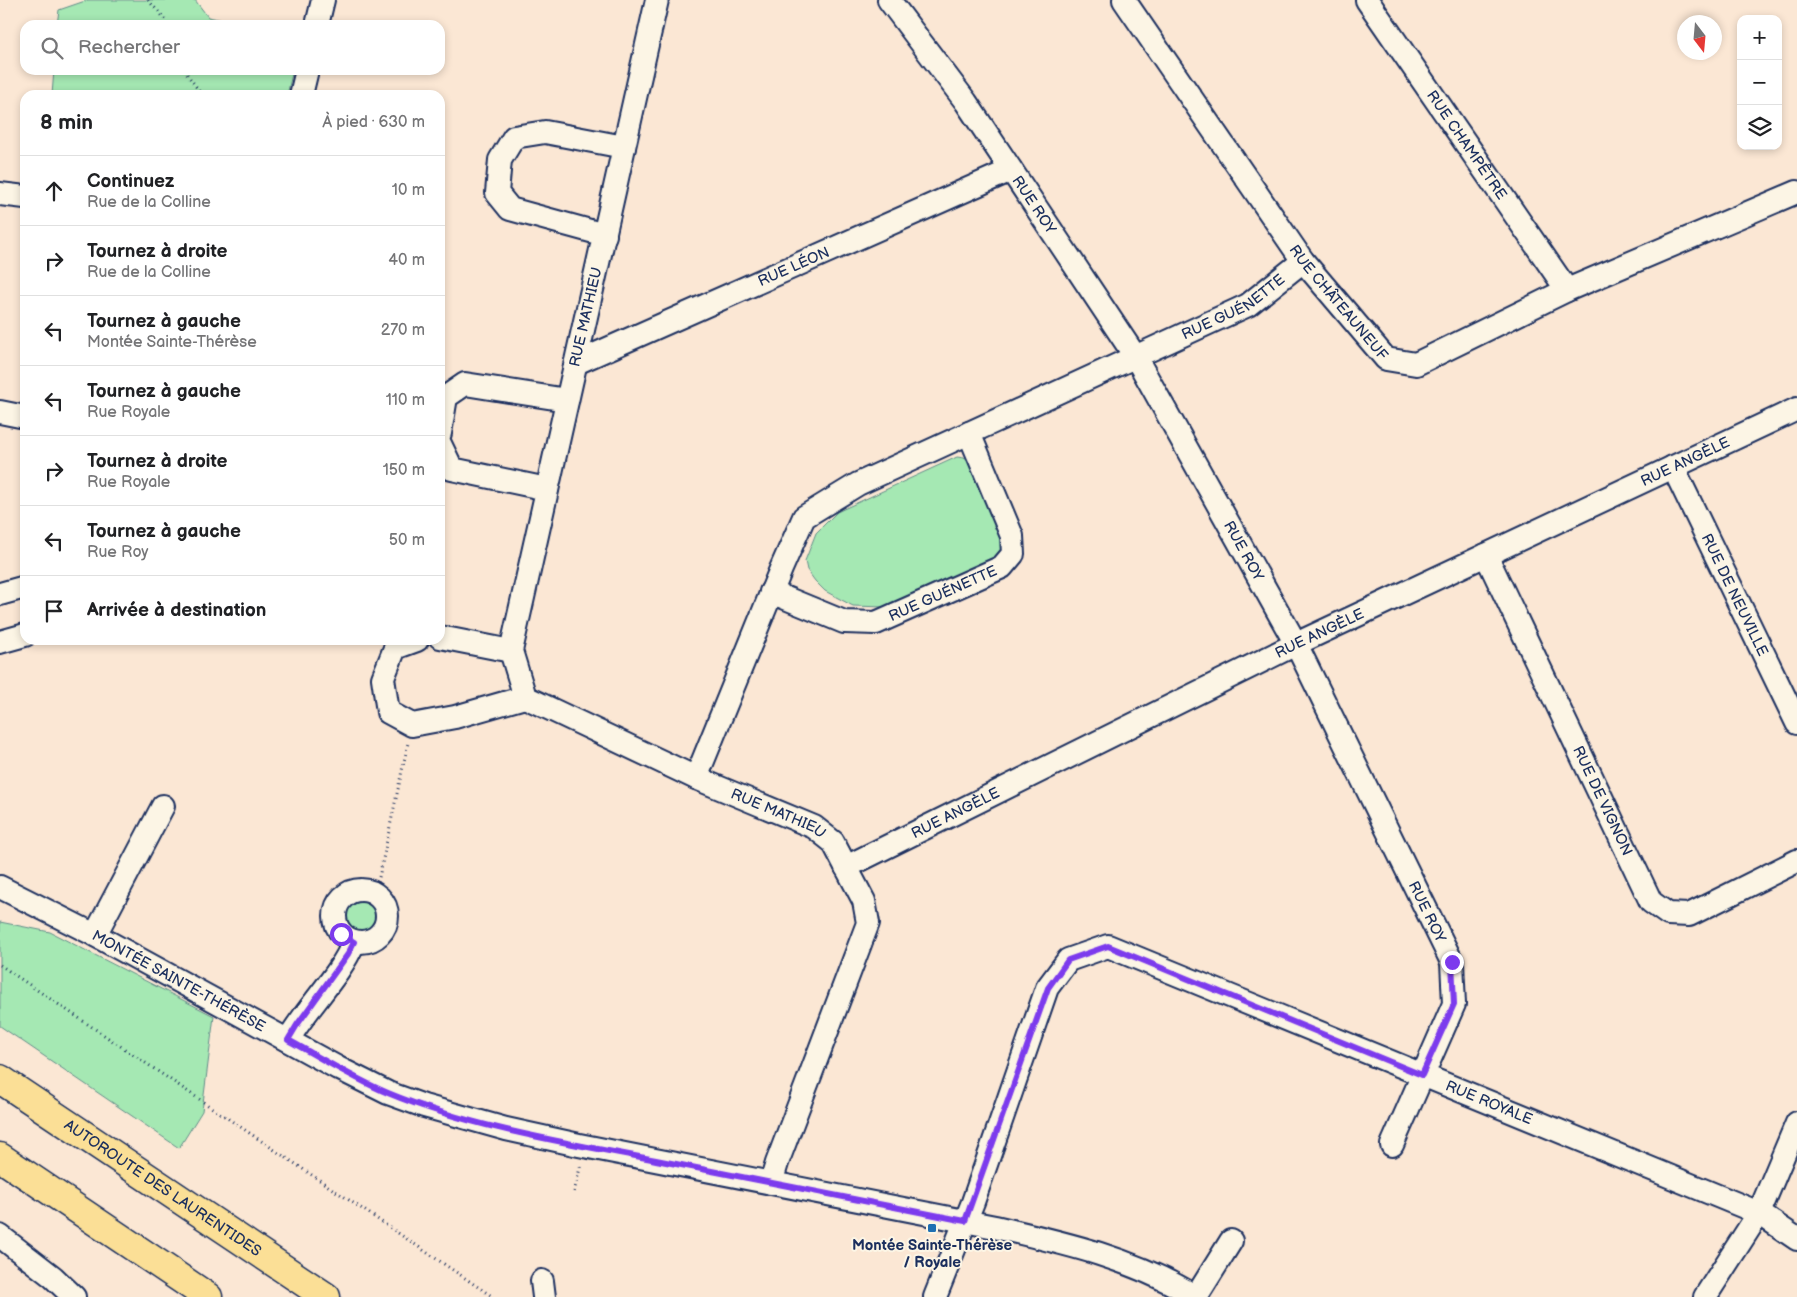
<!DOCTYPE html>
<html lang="fr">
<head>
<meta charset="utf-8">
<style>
  :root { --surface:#fff; --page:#f2f2f2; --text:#202124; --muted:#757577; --line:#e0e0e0 }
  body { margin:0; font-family:"Balsamiq Sans",sans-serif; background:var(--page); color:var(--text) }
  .controls { position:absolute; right:15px; top:15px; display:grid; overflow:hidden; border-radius:10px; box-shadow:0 2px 8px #0003 }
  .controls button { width:45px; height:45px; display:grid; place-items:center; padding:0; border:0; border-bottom:1px solid var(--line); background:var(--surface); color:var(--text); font:25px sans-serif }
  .compass { position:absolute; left:1677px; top:15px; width:45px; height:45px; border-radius:50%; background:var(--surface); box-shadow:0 2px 8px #0003; rotate:164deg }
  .stop { position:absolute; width:15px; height:15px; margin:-11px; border:4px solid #7c3aed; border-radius:50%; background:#fff }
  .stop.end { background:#7c3aed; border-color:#fff; box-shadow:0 1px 5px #0008 }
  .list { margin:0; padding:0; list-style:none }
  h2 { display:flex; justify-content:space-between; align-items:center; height:65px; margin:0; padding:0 20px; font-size:21px }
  h2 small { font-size:16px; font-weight:400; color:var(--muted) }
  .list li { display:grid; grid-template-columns:32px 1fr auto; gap:15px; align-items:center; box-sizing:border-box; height:70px; padding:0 20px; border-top:1px solid var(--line) }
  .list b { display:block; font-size:19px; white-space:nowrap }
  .list p { margin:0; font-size:16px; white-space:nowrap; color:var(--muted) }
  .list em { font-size:16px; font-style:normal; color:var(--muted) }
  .icon { flex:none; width:28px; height:28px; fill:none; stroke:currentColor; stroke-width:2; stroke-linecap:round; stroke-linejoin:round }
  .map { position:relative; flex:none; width:1797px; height:1297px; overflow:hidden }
  .search { position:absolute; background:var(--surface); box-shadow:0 2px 8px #0003; left:20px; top:20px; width:425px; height:55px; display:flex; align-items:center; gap:12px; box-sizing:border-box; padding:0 18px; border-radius:15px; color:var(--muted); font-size:19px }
  .panel { position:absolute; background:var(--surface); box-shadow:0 2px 8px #0003; left:20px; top:90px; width:425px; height:555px; border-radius:15px }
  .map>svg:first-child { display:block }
  .green { fill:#a5e8b3; stroke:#608c88 }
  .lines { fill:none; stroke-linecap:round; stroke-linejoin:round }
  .minor-casing { stroke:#1b2f5e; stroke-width:26 }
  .highway-casing { stroke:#1b2f5e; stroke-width:31 }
  .path { stroke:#1b2f5e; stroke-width:3; stroke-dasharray:1 4; stroke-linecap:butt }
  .minor { stroke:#fcf5e5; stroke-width:22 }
  .highway { stroke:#fbdf96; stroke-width:28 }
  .route { stroke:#7c3aed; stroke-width:6 }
  .poi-dot { fill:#1f6fb2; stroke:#fcf5e5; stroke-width:2 }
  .labels { text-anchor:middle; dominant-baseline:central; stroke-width:4; stroke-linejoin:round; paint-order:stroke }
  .street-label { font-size:15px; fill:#1b2f5e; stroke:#fcf5e5 }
  .poi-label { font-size:15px; font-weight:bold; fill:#1b2f5e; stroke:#fcf5e5 }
</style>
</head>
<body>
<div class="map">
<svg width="1797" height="1297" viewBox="0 0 1797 1297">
  <rect width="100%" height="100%" fill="#fbe7d4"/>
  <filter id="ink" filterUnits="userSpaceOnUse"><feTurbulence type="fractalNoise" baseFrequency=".02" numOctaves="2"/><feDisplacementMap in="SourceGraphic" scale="10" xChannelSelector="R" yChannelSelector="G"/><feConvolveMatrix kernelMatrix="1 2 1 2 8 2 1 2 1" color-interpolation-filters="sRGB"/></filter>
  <g filter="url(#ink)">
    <path class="green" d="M88,0H195L208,17L248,25H57L59,10Z
      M54,70H293L287,95H52Z
      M957,457L964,458L974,466L1004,542L1001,550L991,560L885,607L853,606L825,591L815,581L807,570L805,561L816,533L837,512Z
      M344 916a17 17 0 1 1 34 0a17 17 0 1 1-34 0Z
      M0,922L50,932L214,1016L202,1111L179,1148L0,1026Z"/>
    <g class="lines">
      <g class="minor-casing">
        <g id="minor">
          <path id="s1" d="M657,0L511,651L525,697L696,778L814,827L833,842L864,901L868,923L777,1163L771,1183"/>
          <path id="s2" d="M889,0L966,102L1135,356L1296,644L1452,962L1454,1004L1392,1145"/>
          <path id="s3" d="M1124,0L1303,261L1386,359L1416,364L1567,290L1797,192"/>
          <path id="s4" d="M1367,0L1567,290"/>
          <path d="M317,25L323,0"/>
          <path d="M301,95L307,70"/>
          <path d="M0,194L25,197"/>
          <path d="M605,235L510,209L497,193L500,160L514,137L545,132L624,147"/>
          <path id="s5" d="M576,363L1011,170"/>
          <path d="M0,412L25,417"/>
          <path d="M440,433L446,397L465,384L567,400"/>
          <path d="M440,444L452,469L547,489"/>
          <path id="s6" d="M1673,467L1797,723"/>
          <path id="s7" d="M1486,555L1651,902L1668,914L1689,915L1797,861"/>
          <path id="s8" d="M771,592L844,622L876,623L1002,567L1013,554L1012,536L969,433"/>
          <path d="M0,594L25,587"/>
          <path d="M440,637L511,651"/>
          <path d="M417,640L395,648L383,678L388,712L412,725L455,717L525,697"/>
          <path d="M0,642L25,635"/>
          <path id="s9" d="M696,778L781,569L804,517L858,484L1248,305L1303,261"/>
          <path id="s10" d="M846,867L1296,644L1797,409"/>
          <path id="s11" d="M0,887L95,935L338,1068L388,1093L424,1106L506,1129L579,1145L995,1227C1065,1243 1135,1259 1196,1297"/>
          <circle cx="361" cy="916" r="26"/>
          <path d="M95,935L163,806"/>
          <path d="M288,1040C307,1007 340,976 354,942"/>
          <path d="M0,1236L53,1277L74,1297"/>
          <path d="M542,1281L544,1297"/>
          <path id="s12" d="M935,1297L973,1202L1047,988L1068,960L1108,946L1759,1213L1797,1239"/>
          <path d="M1196,1297L1231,1241"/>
          <path d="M1705,1297L1759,1213L1797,1123"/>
        </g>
      </g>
      <g class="highway-casing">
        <g id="highway">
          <path id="s13" d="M0,1079L326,1297"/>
          <path d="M0,1157L208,1297"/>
        </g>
      </g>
      <path class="path" d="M148,0L166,20V25
        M184,70L202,95
        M378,882L408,743
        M0,965L493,1297
        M574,1192L581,1164"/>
      <use href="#minor" class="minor"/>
      <use href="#highway" class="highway"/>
    </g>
  </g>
  <g class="lines" filter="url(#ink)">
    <path class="route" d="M341,934L354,942L348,954L297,1025L288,1040C321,1058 353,1078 388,1093C472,1128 568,1143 656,1160C759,1180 862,1200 965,1221L1048,988L1068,960L1108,946L1422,1075L1454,1004L1452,962"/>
  </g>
  <rect class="poi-dot" x="927" y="1223" width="10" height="10" rx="2.5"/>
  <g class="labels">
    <g class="street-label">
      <text stroke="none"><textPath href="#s4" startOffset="176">RUE CHAMPÊTRE</textPath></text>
      <text stroke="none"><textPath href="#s2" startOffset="251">RUE ROY</textPath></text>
      <text stroke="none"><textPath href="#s5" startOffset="238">RUE LÉON</textPath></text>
      <text stroke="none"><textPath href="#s3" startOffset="371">RUE CHÂTEAUNEUF</textPath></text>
      <text stroke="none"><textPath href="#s9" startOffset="761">RUE GUÉNETTE</textPath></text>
      <text transform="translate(586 317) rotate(-77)">RUE MATHIEU</text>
      <text stroke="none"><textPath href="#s10" startOffset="932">RUE ANGÈLE</textPath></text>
      <text stroke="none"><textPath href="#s2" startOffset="656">RUE ROY</textPath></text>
      <text stroke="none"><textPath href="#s8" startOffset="184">RUE GUÉNETTE</textPath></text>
      <text stroke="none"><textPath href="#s6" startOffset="142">RUE DE NEUVILLE</textPath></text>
      <text stroke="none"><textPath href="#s10" startOffset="528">RUE ANGÈLE</textPath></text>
      <text stroke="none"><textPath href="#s7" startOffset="272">RUE DE VIGNON</textPath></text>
      <text stroke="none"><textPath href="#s10" startOffset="122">RUE ANGÈLE</textPath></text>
      <text stroke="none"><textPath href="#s1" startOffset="994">RUE MATHIEU</textPath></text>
      <text stroke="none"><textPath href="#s2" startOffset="1061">RUE ROY</textPath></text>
      <text stroke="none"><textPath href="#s11" startOffset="202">MONTÉE SAINTE-THÉRÈSE</textPath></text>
      <text stroke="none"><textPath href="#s12" startOffset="818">RUE ROYALE</textPath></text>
      <text stroke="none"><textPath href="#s13" startOffset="196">AUTOROUTE DES LAURENTIDES</textPath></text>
    </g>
    <g class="poi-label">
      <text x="932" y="1245">Montée Sainte-Thérèse<tspan x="932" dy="17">/ Royale</tspan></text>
    </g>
  </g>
</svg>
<div class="controls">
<button>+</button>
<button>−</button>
<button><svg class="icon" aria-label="layers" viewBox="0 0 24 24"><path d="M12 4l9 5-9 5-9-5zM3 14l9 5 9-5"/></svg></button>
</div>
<svg class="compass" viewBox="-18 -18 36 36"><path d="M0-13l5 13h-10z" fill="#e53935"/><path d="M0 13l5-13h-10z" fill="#757577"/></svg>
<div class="stop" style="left:341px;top:934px"></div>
<div class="stop end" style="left:1452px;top:962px"></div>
<div class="search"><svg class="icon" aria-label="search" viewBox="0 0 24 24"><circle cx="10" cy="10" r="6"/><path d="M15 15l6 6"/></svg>Rechercher</div>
<section class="panel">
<h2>8 min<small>À pied · 630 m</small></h2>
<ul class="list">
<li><svg class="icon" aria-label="ahead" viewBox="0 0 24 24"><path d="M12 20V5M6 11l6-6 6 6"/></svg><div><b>Continuez</b><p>Rue de la Colline</p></div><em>10 m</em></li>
<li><svg class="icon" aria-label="right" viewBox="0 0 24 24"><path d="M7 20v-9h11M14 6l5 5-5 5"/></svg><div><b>Tournez à droite</b><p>Rue de la Colline</p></div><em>40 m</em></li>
<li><svg class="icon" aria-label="left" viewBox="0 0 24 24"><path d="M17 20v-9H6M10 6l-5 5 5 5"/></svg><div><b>Tournez à gauche</b><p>Montée Sainte-Thérèse</p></div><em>270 m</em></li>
<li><svg class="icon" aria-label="left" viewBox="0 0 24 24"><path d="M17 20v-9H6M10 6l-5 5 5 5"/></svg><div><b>Tournez à gauche</b><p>Rue Royale</p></div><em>110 m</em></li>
<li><svg class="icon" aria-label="right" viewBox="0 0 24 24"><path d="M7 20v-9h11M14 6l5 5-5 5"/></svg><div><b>Tournez à droite</b><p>Rue Royale</p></div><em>150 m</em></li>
<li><svg class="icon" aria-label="left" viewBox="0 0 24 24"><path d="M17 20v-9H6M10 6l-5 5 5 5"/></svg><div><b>Tournez à gauche</b><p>Rue Roy</p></div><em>50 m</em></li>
<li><svg class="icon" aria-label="arrive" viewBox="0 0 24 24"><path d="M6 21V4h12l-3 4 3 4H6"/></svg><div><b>Arrivée à destination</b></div></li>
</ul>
</section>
</div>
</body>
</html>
